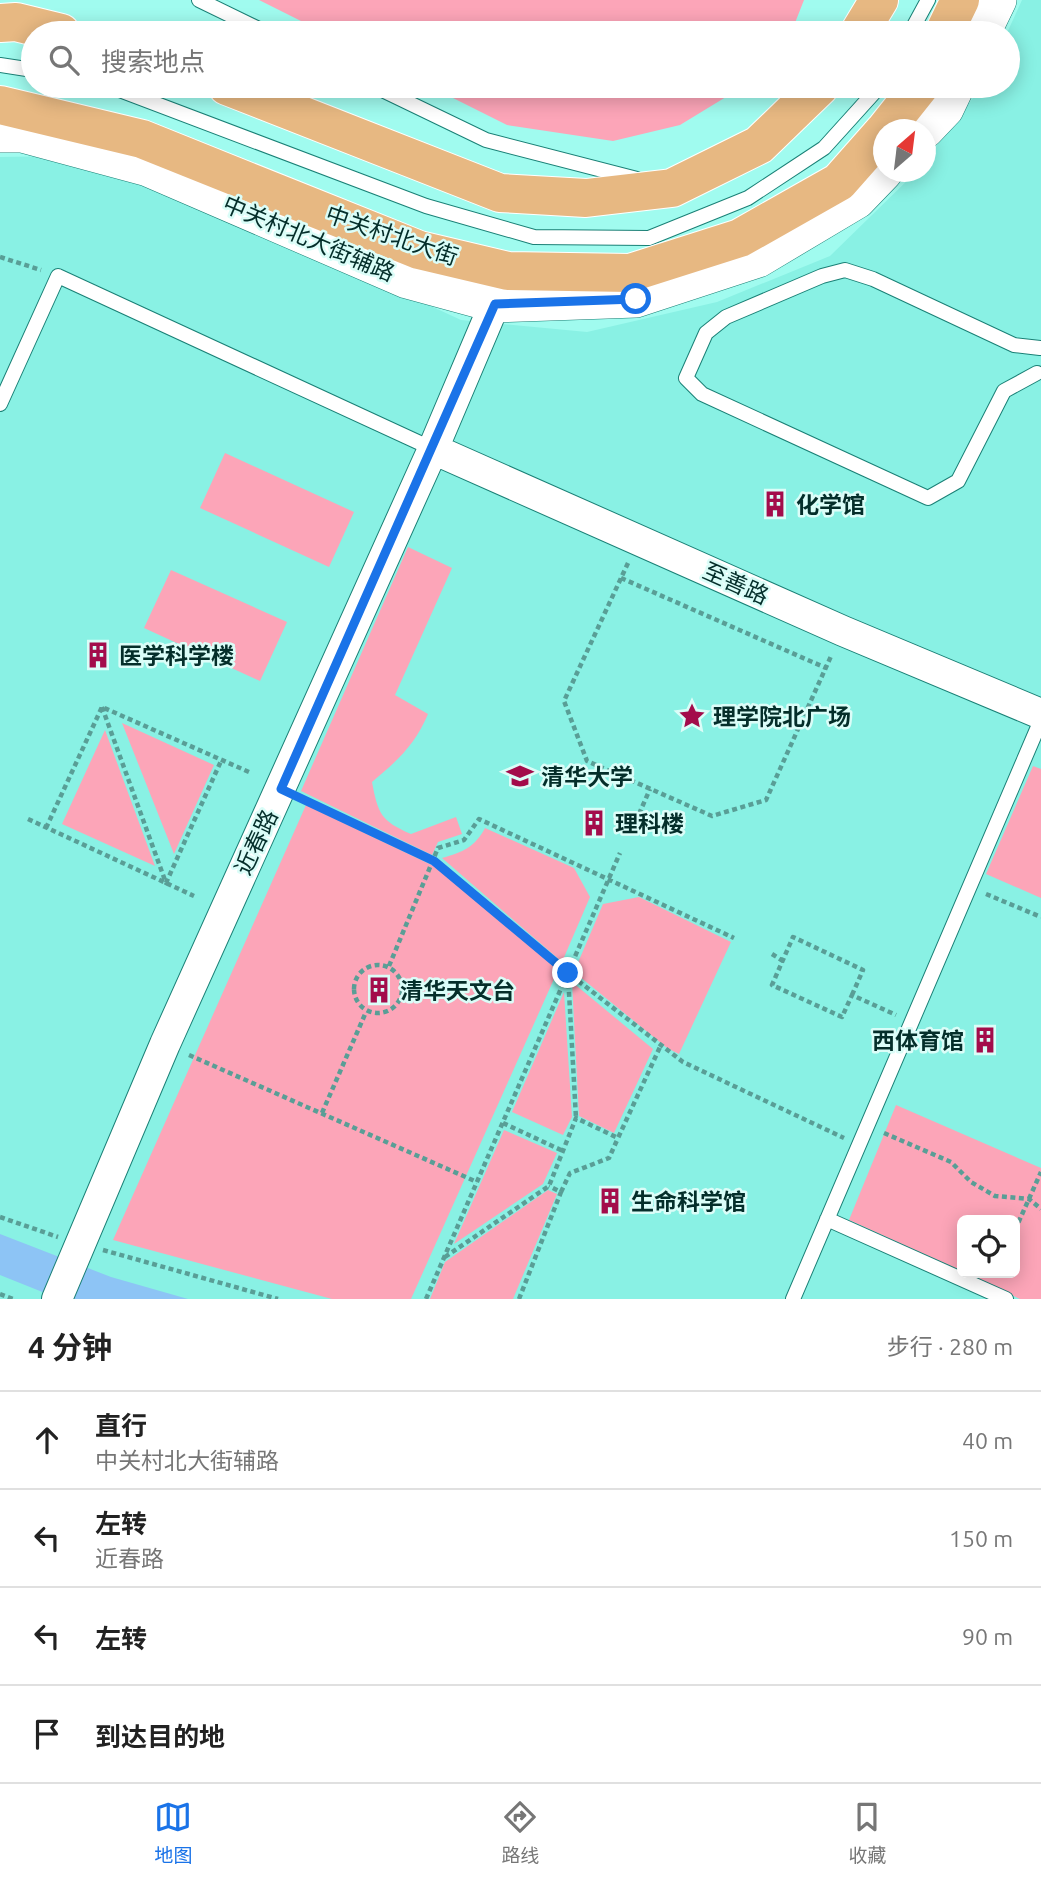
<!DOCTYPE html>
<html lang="zh">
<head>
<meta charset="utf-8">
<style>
  :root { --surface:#fff; --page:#f6f6f6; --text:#222; --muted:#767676; --line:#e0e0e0; --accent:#1a73e8 }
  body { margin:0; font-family:Ubuntu,"Noto Sans SC",sans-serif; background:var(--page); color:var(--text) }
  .controls { position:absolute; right:21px; bottom:21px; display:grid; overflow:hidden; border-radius:10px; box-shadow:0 4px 18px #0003 }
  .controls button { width:63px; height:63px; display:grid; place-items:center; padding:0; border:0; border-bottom:2px solid var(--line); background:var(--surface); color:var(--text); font:35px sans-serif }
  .compass { position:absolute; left:873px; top:119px; width:63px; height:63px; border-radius:50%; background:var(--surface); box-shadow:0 4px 18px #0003; rotate:28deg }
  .stop { position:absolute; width:21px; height:21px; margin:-16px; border:5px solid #1a73e8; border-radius:50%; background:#fff }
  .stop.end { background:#1a73e8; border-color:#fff; box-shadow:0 2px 7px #0008 }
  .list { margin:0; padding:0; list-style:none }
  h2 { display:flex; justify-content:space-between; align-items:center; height:91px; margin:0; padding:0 28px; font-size:30px }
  h2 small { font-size:23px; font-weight:400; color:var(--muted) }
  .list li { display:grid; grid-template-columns:46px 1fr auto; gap:21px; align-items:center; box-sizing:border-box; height:98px; padding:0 28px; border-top:2px solid var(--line) }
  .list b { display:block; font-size:26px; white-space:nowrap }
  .list p { margin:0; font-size:23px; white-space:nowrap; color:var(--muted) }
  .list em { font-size:23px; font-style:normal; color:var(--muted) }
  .icon { flex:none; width:38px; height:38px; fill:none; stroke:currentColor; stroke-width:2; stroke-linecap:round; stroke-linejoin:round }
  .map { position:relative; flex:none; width:1041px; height:1299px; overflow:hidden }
  .search { position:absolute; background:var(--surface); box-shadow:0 4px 18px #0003; left:21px; right:21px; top:21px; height:77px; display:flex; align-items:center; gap:18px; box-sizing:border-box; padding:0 24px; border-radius:38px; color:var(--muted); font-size:26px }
  .sheet { height:483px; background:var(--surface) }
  nav { display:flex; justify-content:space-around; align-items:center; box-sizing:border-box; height:98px; border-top:2px solid var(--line); background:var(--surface); font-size:19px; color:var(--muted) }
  nav a { display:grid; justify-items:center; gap:4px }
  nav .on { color:var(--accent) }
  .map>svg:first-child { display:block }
  .built { fill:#89f1e4; fill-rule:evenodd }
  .green { fill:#fca5b8 }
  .water { fill:#8dc4f5 }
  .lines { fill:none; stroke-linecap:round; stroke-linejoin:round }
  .service-casing { stroke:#1a8076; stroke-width:16 }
  .minor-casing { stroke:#1a8076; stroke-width:32 }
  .tertiary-casing { stroke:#1a8076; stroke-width:38 }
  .primary-casing { stroke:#fff; stroke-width:40 }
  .path { stroke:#599e96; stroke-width:4.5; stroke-dasharray:5 3.5; stroke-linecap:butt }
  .service { stroke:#fff; stroke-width:14 }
  .minor { stroke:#fff; stroke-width:30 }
  .tertiary { stroke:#fff; stroke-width:37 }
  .primary { stroke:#e7b882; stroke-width:38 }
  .route { stroke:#1a73e8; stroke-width:9 }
  .labels { text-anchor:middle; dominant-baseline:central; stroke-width:5; stroke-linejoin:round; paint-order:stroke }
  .street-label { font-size:23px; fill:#042e2a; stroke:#dbfdf8 }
  .poi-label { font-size:23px; font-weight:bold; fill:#042e2a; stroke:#dbfdf8; text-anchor:start }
</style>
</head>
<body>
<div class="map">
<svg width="1041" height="1299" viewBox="0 0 1041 1299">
  <rect width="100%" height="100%" fill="#a0fbef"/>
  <path class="built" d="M1022,0H1041V1299H0V157L60,156L227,212L461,320L587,332L717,302L830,256L916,172H926V160L982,86H1008L1007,33ZM962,1220H1015V1273H962Z"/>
  <path class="green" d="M259,0H804L791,33H325Z
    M429,86H744L680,125L613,141L507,125Z
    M225,453L354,512L329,567L200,508Z
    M408,547L452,568L395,695L428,714C415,745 397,761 372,782C378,814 381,821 411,834L456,817L462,834L438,842L432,855L301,791Z
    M171,570L287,622L260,681L144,628Z
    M122,723L214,765L174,854Z
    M105,730L155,866L62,824Z
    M1033,766L1041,769V898L986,874Z
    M306,805L436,867L558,970L411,1299H332L113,1240Z
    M485,828L574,868L590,897L562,962L442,858C463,852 475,847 485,828Z
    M639,897L731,942L679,1054L667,1048L574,972L603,904Z
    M572,982L653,1049L614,1133L579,1116Z
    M564,992L572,1117L563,1135L512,1112Z
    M896,1105L1041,1168V1299H1020L963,1273H1015V1220H962V1272L849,1220Z
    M504,1130L557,1153L543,1184L454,1244Z
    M548,1190L557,1194L513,1299H430L445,1262Z"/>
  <path class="water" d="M0,1234L111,1277L188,1299H60L0,1275Z"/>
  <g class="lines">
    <g class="service-casing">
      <path id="service" d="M199,0L267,33
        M910,33L928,0
        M0,65L33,70
        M109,86L426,206L534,237L649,238L748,198L824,148L880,86
        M374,86L486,140L637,179
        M1037,373L1004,391L958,481L928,498L702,394L686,378L706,333L726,317L822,276L845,270L873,279L1014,345L1040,348
        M0,404L58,276L433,449
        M827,1219L1006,1299
        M793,1299L1041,720"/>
    </g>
    <g class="minor-casing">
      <path id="minor" d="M433,449L843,631L1041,714
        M57,1299L165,1044L433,449L503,284"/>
    </g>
    <g class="tertiary-casing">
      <path id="tertiary" d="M982,33L998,0
        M925,130L945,109L956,86
        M0,134H22L148,168L407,280L495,304L636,299L758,259L857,200L884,172"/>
    </g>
    <g class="primary-casing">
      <path id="primary" d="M0,23L16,22L61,33
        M859,33L879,0
        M944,33L960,0
        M227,86L500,193L586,198L672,188L759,145L820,86
        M0,105L142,139L419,250L508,271L630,273L740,238L839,182L884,131
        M885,130L920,86"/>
    </g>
    <path class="path" d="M0,257L41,270
      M628,563L564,701L587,761L712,816L766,800L832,654
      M621,578L826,668
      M102,707L166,883L221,761
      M304,800L434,861L568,973L683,1062L844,1138
      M639,814L650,789
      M28,819L194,896
      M46,828L102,707L249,772
      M986,894L1041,917
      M772,954L783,961
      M354 989a24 24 0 1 1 48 0a24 24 0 1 1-48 0Z
      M389,966L438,848L464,840L479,819L734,938
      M568,975L576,1118
      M852,995L863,970L793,937L772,985L842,1017L852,995L896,1015
      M189,1055L477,1182
      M322,1113L366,1012
      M503,1123L563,1151
      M884,1133L951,1162L971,1182L995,1196L1029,1199L1041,1209
      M561,1192L570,1173L609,1158L618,1138
      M0,1217L58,1237
      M1015,1230L1041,1172
      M103,1250L278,1299
      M445,1257L549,1186L576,1118L618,1138L660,1047
      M0,1294L13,1299
      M426,1299L620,853
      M519,1299L561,1192L549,1186"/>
    <use href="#service" class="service"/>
    <use href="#minor" class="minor"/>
    <use href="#tertiary" class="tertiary"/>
    <use href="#primary" class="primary"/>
  </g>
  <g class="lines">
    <path class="route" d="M568,973L434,861L281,789L495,304L636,299"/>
  </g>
  <defs>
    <g id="building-bare" transform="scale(2.1)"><path d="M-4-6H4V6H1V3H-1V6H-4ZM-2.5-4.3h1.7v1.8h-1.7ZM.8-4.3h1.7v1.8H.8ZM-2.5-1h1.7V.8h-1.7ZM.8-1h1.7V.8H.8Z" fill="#a30c4b" stroke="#dbfdf8" stroke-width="2.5" paint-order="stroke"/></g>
    <g id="sight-bare" transform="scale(2.1)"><path d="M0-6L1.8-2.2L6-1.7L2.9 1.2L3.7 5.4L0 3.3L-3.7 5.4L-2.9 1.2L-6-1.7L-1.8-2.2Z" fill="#a30c4b" stroke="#dbfdf8" stroke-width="2.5" paint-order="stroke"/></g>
    <g id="university-bare" transform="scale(2.1)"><path d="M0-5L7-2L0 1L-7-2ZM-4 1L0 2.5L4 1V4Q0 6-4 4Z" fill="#a30c4b" stroke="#dbfdf8" stroke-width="2.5" paint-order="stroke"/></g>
  </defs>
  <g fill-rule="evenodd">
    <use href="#building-bare" x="775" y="504"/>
    <use href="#building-bare" x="98" y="655"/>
    <use href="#sight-bare" x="692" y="716"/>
    <use href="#university-bare" x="520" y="776"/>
    <use href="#building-bare" x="594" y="823"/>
    <use href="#building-bare" x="379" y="990"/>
    <use href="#building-bare" x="985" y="1040"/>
    <use href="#building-bare" x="610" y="1201"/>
  </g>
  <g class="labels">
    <g class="street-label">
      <text transform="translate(392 235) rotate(19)">中关村北大街</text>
      <text transform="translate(309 238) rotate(23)">中关村北大街辅路</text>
      <text transform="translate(736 583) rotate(24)">至善路</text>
      <text transform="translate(256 842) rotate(-65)">近春路</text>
    </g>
    <g class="poi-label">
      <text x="796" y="504">化学馆</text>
      <text x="119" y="655">医学科学楼</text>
      <text x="713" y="716">理学院北广场</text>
      <text x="541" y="776">清华大学</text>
      <text x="615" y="823">理科楼</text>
      <text x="400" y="990">清华天文台</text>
      <text x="964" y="1040" text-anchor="end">西体育馆</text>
      <text x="631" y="1201">生命科学馆</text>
    </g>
  </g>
</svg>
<div class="controls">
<button><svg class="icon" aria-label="locate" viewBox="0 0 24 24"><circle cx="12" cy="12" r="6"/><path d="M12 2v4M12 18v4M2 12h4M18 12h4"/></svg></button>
</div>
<svg class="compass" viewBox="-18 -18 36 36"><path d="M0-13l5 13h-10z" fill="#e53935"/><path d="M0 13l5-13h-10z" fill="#767676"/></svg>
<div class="stop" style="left:636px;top:299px"></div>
<div class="stop end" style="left:568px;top:973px"></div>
<div class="search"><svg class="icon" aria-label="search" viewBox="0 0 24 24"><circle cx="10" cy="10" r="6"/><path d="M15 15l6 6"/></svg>搜索地点</div>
</div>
<section class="sheet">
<h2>4 分钟<small>步行 · 280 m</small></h2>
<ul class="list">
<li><svg class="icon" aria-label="ahead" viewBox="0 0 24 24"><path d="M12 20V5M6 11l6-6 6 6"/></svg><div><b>直行</b><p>中关村北大街辅路</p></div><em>40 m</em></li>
<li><svg class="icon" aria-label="left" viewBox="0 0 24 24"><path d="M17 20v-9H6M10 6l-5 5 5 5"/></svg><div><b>左转</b><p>近春路</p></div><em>150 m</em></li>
<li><svg class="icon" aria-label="left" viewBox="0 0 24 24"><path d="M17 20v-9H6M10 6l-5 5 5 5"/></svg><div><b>左转</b></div><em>90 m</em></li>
<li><svg class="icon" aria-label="arrive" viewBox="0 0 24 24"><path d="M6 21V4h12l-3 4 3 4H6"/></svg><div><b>到达目的地</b></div></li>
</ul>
</section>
<nav>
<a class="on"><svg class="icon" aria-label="map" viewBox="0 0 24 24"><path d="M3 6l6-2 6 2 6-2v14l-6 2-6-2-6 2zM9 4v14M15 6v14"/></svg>地图</a>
<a><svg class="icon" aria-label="directions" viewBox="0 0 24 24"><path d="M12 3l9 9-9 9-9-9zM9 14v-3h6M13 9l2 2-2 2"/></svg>路线</a>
<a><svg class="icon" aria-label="saved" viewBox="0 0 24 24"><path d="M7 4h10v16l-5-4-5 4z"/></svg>收藏</a>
</nav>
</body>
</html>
